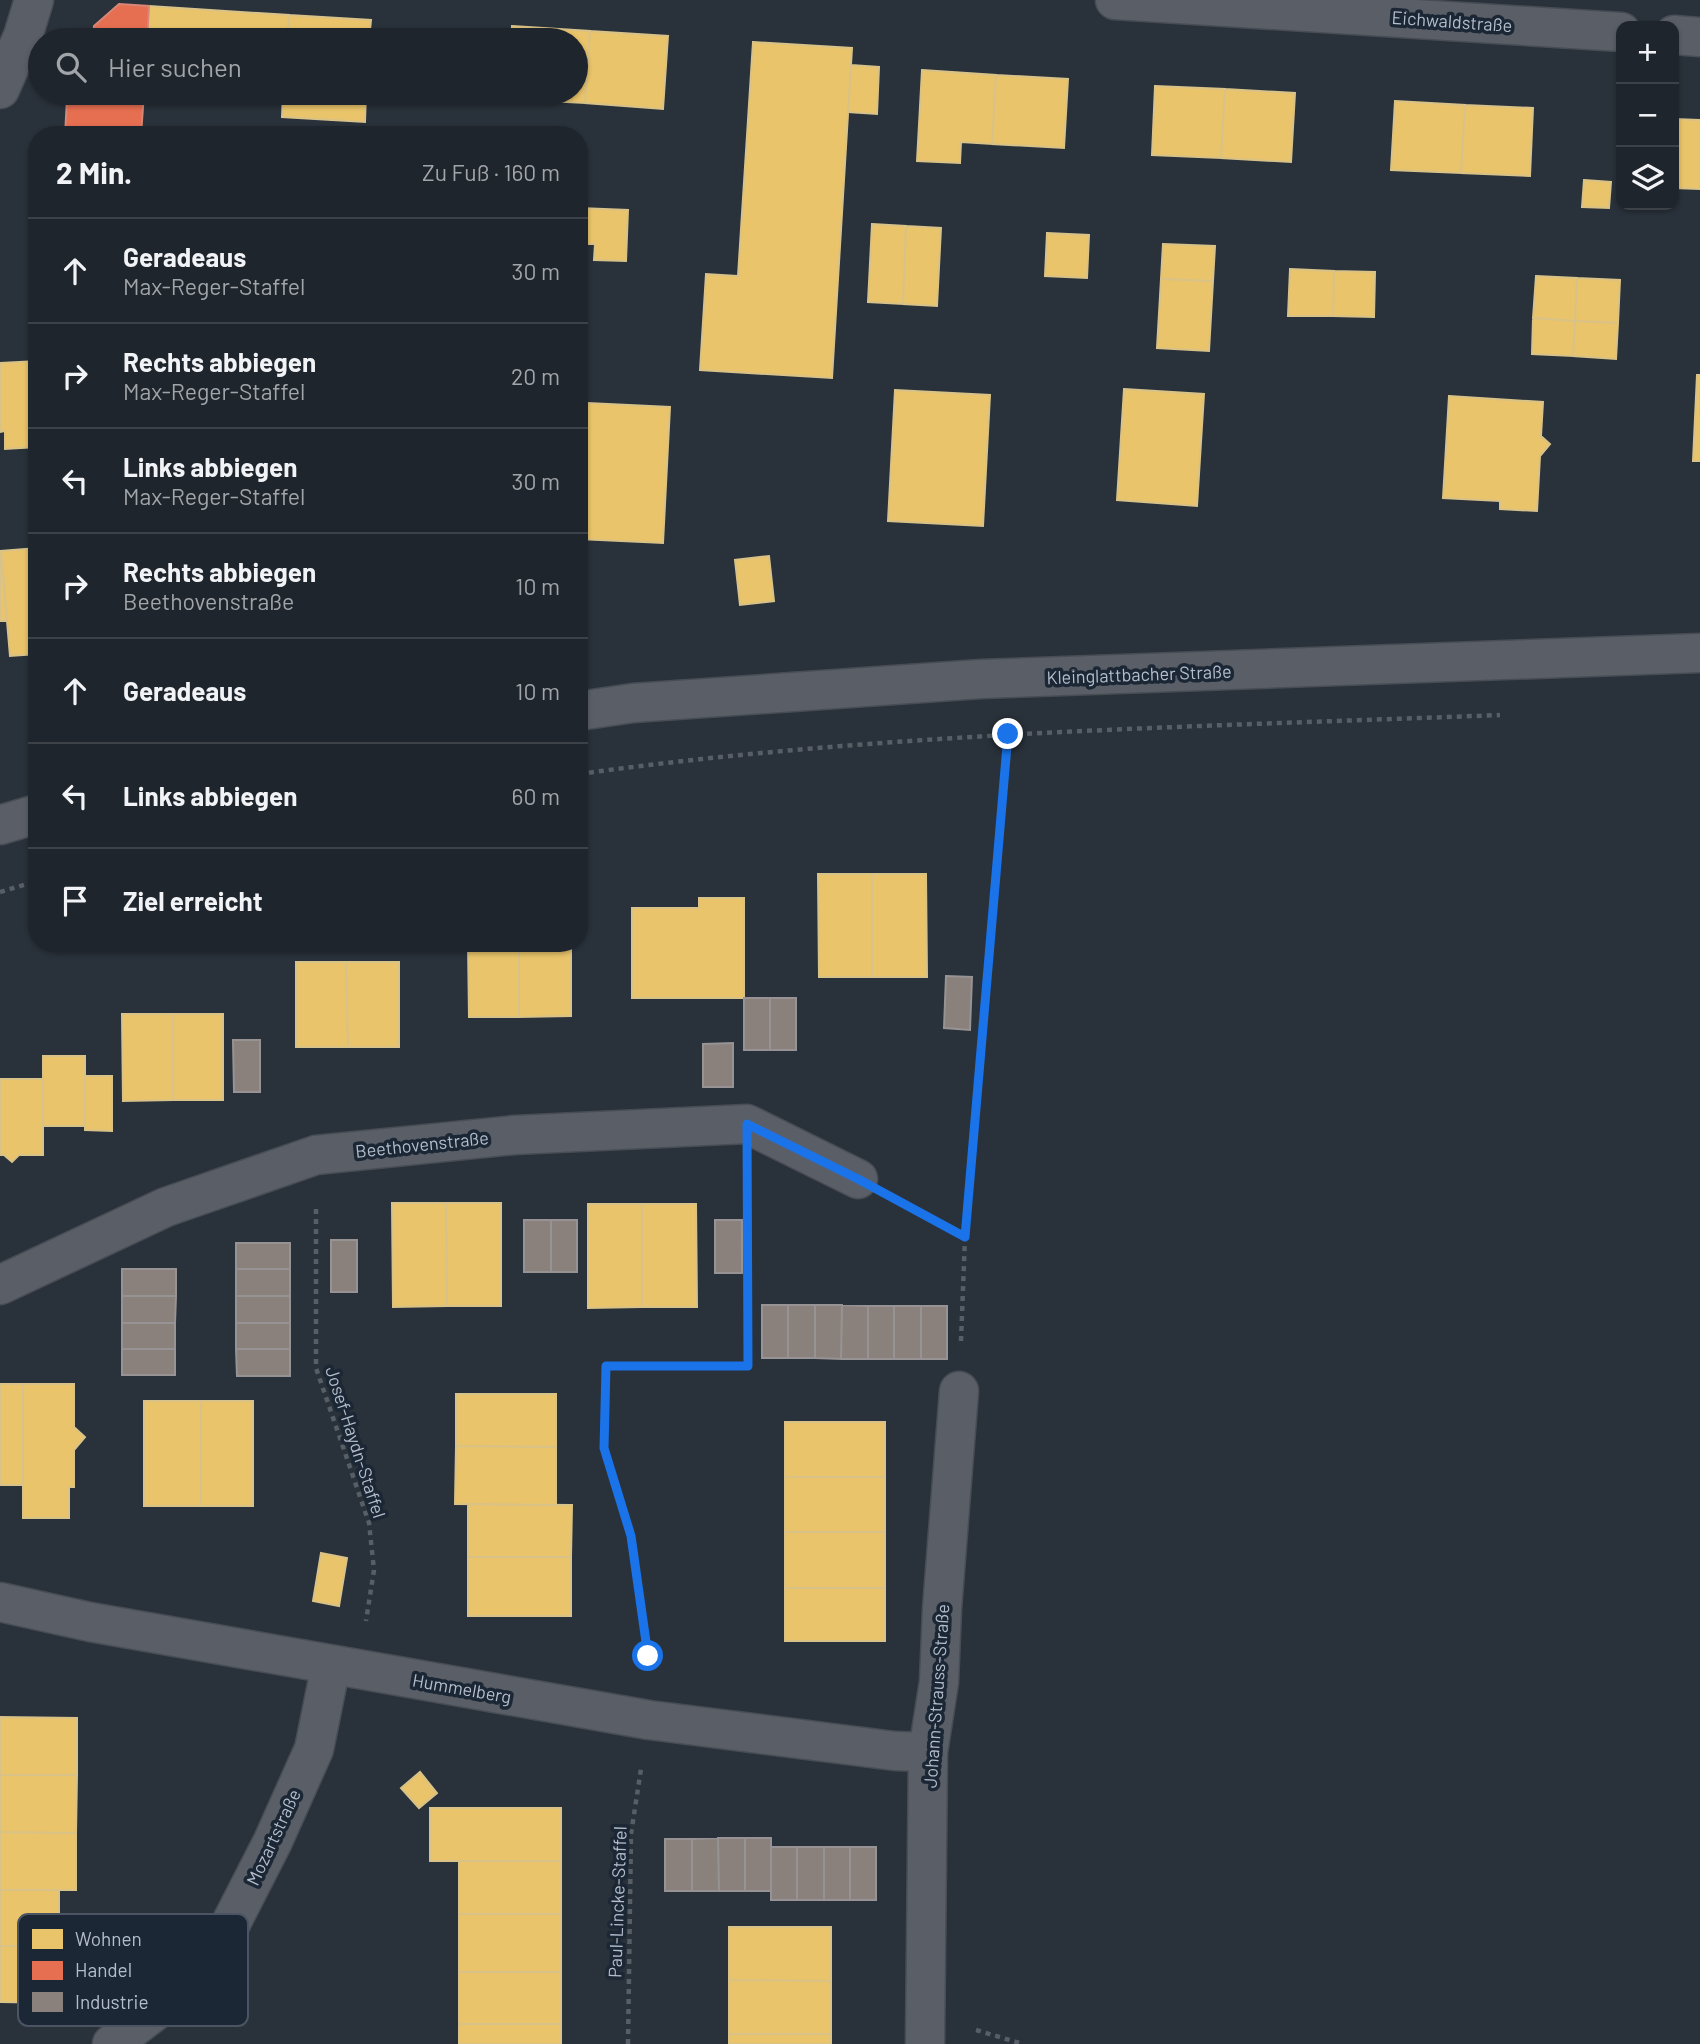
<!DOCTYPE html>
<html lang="de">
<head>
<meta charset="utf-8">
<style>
  :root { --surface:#1f252c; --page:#2c3138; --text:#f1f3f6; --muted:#a1a5a9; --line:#3c4248 }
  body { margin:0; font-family:Barlow,sans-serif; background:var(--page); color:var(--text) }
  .controls { position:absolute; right:21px; top:21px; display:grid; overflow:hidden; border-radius:14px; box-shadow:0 2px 5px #0004 }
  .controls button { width:63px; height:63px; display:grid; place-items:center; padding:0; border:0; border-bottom:2px solid var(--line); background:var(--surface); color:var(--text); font:35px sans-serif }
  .stop { position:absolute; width:21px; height:21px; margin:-16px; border:5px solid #1a73e8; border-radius:50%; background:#fff }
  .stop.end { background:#1a73e8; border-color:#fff; box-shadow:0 2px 7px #0008 }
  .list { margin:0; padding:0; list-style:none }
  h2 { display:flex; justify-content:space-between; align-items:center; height:91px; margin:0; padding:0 28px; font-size:30px }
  h2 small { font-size:23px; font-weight:400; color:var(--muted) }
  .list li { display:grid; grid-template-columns:46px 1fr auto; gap:21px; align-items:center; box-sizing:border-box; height:105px; padding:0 28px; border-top:2px solid var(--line) }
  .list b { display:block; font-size:26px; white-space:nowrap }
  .list p { margin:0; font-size:23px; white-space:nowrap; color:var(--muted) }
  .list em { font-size:23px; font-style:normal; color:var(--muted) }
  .icon { flex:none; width:38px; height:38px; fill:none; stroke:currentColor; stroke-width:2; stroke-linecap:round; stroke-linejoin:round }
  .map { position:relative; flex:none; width:1700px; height:2044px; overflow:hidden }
  .search { position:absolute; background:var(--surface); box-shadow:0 2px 5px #0004; left:28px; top:28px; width:560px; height:77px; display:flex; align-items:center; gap:18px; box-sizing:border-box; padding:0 24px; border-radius:38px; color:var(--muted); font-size:26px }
  .panel { position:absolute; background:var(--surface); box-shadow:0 2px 5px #0004; left:28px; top:126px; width:560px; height:826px; border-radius:28px }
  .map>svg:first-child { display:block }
  .homes { fill:#e9c46a; stroke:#d9c287; stroke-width:2 }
  .shops { fill:#e76f51; stroke:#d88676; stroke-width:2 }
  .industry { fill:#8a817c; stroke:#979394; stroke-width:2 }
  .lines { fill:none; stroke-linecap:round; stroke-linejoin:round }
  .minor-casing { stroke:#484d54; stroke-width:41 }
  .path { stroke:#575e65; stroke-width:4.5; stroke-dasharray:5 5; stroke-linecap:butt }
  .minor { stroke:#5a5f67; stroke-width:38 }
  .route { stroke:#1a73e8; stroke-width:9 }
  .labels { text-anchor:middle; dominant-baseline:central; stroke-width:7; stroke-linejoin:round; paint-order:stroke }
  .street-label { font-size:18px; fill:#b4bdcb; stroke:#1c2735 }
  .key { fill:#1c2735; stroke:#4a5462; stroke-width:2 }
  .key-label { font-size:19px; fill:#b4bdcb }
</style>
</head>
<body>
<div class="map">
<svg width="1700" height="2044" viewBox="0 0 1700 2044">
  <rect width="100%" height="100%" fill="#29313a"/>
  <path class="homes" d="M149,6L289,15L287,40H147Z
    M289,15L371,20L369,40H287Z
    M512,26L590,31L585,103L508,99V93H576V40H511Z
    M590,31L668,36L663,109L585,103Z
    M753,42L852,48L832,378L700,370L706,274L738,276Z
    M851,65L879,67L877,114L848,112Z
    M922,70L996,75L992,144L961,142L960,163L917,161Z
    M996,75L1068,79L1064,148L992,144Z
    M1155,86L1225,89L1221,158L1152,155Z
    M1225,89L1295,93L1291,162L1221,158Z
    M283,93H366L365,122L282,117Z
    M1395,101L1465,105L1461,173L1391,170Z
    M1465,105L1533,108L1530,176L1461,173Z
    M1674,119L1700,120V189L1674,188Z
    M1584,180L1611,182L1609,208L1582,207Z
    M579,208L628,210L626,261L594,260L595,244H579Z
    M872,224L906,226L903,304L868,302Z
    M906,226L941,228L937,306L903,304Z
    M1047,233L1089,235L1087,278L1045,276Z
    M1163,244L1215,246L1213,281L1161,279Z
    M1290,269L1334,271L1333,316H1288Z
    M1334,271L1375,272L1374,317L1333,316Z
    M1536,276L1577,278L1575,321L1533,318Z
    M1577,278L1620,280L1618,323L1575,321Z
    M1161,279L1213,281L1209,351L1157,348Z
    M1533,318L1575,321L1573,356L1532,354Z
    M1575,321L1618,323L1616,359L1573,356Z
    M37,361V447L5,449V431L0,432V363Z
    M1697,375H1700V461H1693Z
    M1124,389L1204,394L1197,506L1117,500Z
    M895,390L990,395L983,526L888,521Z
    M1449,396L1543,402L1541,436L1550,444L1540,456L1537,511L1500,509V501L1443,498Z
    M587,403L670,407L663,543L579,539V438H585Z
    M37,548V654L10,656L1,551Z
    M0,551L7,620L0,621Z
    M769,556L774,601L740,605L735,560Z
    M818,874H872V977H819Z
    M872,874H926L927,977H872Z
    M699,898H744V998H632V908H699Z
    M468,943H519V1017H469Z
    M519,943H571V1016L519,1017Z
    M296,962H346L348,1047H296Z
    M346,962H399V1047H348Z
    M122,1014H173V1100L123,1101Z
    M173,1014H223V1100H173Z
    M43,1056H85V1126H43Z
    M85,1076H112V1131L85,1130Z
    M0,1079H43V1155H19L12,1162L4,1155H0Z
    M392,1203H446L447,1306L393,1307Z
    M446,1203H501V1306H447Z
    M588,1204H642V1307L588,1308Z
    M642,1204H696L697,1307H642Z
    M0,1384H23V1485H0Z
    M23,1384H74V1427L85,1437L74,1450V1487H69V1518H23Z
    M456,1394H556V1447L456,1446Z
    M144,1401H201V1506H144Z
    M201,1401H253V1506H201Z
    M785,1422H885V1477H785Z
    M456,1446L556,1447V1505L455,1504Z
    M785,1477H885V1532H785Z
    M468,1504L572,1505L571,1557H468Z
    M785,1532H885V1588H785Z
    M321,1553L347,1558L339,1606L313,1601Z
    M468,1557H571V1616H468Z
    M785,1588H885V1641H785Z
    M0,1717L77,1718V1775H0Z
    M420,1772L437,1793L419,1808L401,1788Z
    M0,1775H77L76,1833L0,1832Z
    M430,1808H561V1861H430Z
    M0,1832L76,1833V1890H0Z
    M459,1861H561V1914H459Z
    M0,1890H59V1946H0Z
    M459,1914H561V1972H459Z
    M729,1927H831V1981L729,1980Z
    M0,1946H59L58,2003L0,2002Z
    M459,1972H561V2024H459Z
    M729,1980L831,1981V2034H729Z
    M459,2024H561V2044H459Z
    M729,2034H831V2044H729Z"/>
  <path class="shops" d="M119,4L149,6L147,40H93L94,26Z
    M90,93H144L141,135H65L67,99L89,100Z"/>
  <path class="industry" d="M946,976L972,977L970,1030L944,1028Z
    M744,998H770V1050H744Z
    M770,998H796V1050H770Z
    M233,1040H260V1092H234Z
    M733,1043V1087H703V1044Z
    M524,1220H551V1272H524Z
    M551,1220H577V1272H551Z
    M715,1220H742V1273H715Z
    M331,1240H357V1292H331Z
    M236,1243H290V1269H236Z
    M122,1269H176V1296H122Z
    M236,1269H290V1296H236Z
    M122,1296H176L175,1323H122Z
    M236,1296H290V1323H236Z
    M762,1305H788V1358H762Z
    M788,1305H815V1358H788Z
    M815,1305H842L841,1359L815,1358Z
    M842,1305L868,1306V1359H841Z
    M868,1306H894V1359H868Z
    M894,1306H921V1359H894Z
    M921,1306H947V1359H921Z
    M122,1323H175V1349H122Z
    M236,1323H290V1349H236Z
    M122,1349H175V1375H122Z
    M236,1349H290V1376H237Z
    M718,1838H745V1891H719Z
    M718,1838L719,1891H692V1839Z
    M745,1838H771V1891H745Z
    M665,1839H692V1891H665Z
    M771,1847H797V1900H771Z
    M797,1847H824V1900H797Z
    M824,1847H850V1900H824Z
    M850,1847H876V1900H850Z"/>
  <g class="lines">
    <g class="minor-casing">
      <path id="minor" d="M1115,0L1621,32
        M1674,35L1700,37
        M0,89L23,36L34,0
        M579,711L633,703L981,679L1700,653
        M0,825L37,814
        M0,1285L166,1207L316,1155L515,1135L747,1124L858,1179
        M0,1602L90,1622L649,1720L895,1751L928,1752
        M112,2044L164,2004L228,1929L273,1841L314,1749L331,1665
        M925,2044L928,1752L939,1682L942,1609L959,1391"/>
    </g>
    <path class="path" d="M579,774C884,732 1193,727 1500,715
      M0,892L37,881
      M901,1202L965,1237
      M316,1209V1368L369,1523L374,1570L366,1621
      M961,1341L965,1237L1008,734
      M648,1670L631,1536L604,1448L606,1366H748L747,1182
      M976,2030L1023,2044
      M628,2044L631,1834L641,1769"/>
    <use href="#minor" class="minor"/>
  </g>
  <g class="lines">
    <path class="route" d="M648,1656L631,1536L604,1448L606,1366H748L747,1124L858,1179L965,1237L1008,734"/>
  </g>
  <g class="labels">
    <g class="street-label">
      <text transform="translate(1452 21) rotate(4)">Eichwaldstraße</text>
      <text transform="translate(1139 674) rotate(-2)">Kleinglattbacher Straße</text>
      <text transform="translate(422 1144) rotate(-6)">Beethovenstraße</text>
      <text transform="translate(356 1442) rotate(72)">Josef-Haydn-Staffel</text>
      <text transform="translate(462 1688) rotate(10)">Hummelberg</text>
      <text transform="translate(936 1696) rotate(-86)">Johann-Strauss-Straße</text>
      <text transform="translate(273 1837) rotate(-65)">Mozartstraße</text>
      <text transform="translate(617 1902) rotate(-88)">Paul-Lincke-Staffel</text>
    </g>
  </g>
  <rect x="18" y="1914" width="230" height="112" rx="10" class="key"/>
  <rect x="32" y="1929" width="31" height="20" fill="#e9c46a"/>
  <rect x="32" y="1961" width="31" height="19" fill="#e76f51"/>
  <rect x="32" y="1992" width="31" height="20" fill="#8a817c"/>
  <g class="key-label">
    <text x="75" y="1946">Wohnen</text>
    <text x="75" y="1977">Handel</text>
    <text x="75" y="2009">Industrie</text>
  </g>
</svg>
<div class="controls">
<button>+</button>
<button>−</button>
<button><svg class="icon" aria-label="layers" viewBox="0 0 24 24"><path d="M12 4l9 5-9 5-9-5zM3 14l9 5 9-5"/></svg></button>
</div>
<div class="stop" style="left:648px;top:1656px"></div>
<div class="stop end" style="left:1008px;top:734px"></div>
<div class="search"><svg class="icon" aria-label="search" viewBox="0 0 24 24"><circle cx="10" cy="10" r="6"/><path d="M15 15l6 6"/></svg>Hier suchen</div>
<section class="panel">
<h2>2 Min.<small>Zu Fuß · 160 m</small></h2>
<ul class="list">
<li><svg class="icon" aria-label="ahead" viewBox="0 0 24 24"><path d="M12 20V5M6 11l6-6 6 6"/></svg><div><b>Geradeaus</b><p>Max-Reger-Staffel</p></div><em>30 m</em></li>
<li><svg class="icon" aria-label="right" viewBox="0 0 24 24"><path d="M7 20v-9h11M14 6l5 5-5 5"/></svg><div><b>Rechts abbiegen</b><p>Max-Reger-Staffel</p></div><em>20 m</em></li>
<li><svg class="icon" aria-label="left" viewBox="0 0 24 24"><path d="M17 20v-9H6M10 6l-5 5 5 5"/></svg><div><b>Links abbiegen</b><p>Max-Reger-Staffel</p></div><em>30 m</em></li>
<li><svg class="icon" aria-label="right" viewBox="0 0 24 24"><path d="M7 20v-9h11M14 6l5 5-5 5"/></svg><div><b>Rechts abbiegen</b><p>Beethovenstraße</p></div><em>10 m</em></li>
<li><svg class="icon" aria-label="ahead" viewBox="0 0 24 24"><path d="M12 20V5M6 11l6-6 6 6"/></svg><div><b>Geradeaus</b></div><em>10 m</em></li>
<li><svg class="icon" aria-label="left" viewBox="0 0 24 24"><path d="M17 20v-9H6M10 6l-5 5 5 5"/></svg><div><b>Links abbiegen</b></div><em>60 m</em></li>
<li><svg class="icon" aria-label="arrive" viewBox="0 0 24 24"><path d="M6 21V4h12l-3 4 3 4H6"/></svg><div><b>Ziel erreicht</b></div></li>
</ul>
</section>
</div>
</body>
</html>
